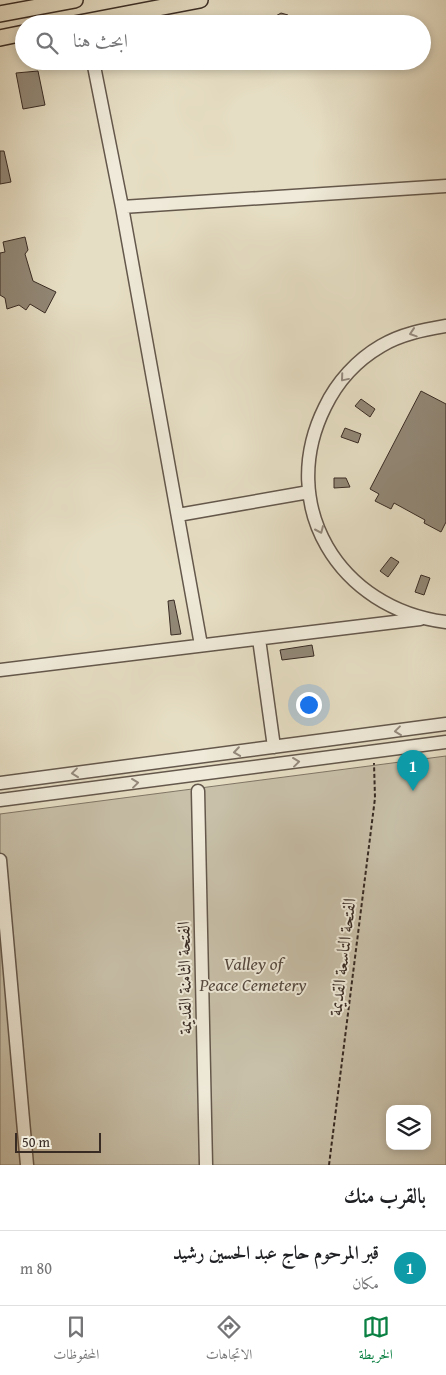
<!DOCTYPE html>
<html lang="ar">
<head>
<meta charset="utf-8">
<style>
  :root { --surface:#fff; --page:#f2f2f2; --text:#202124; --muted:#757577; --line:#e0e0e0; --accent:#0b8043 }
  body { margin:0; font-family:"Gentium Book Plus",Amiri,serif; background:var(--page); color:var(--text); direction:rtl }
  .controls { position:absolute; right:15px; bottom:15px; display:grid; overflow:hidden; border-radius:10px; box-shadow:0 2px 8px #0003 }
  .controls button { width:45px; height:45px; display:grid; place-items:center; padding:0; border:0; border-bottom:1px solid var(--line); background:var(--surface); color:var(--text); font:25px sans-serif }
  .scale { position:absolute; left:15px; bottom:12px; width:86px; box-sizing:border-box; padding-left:5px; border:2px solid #382b24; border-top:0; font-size:14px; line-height:18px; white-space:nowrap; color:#382b24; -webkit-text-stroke:4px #efead9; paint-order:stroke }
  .you { position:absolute; left:308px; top:704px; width:18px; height:18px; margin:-12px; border:4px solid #fff; border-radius:50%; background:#1a73e8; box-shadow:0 0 0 8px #1a73e833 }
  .badge { display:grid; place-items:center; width:32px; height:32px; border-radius:50%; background:var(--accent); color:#fff; font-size:16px; font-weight:700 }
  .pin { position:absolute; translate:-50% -41px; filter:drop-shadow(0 1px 2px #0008) }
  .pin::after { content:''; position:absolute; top:26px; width:18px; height:15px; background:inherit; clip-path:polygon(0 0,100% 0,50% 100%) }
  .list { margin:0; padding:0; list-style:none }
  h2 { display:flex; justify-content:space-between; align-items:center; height:65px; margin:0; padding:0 20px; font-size:21px }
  h2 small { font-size:16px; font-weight:400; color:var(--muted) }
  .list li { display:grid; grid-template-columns:32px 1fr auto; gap:15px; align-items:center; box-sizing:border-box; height:75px; padding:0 20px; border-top:1px solid var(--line) }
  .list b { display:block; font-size:19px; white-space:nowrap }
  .list p { margin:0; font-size:16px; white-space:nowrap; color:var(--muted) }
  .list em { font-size:16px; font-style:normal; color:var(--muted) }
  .icon { flex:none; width:28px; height:28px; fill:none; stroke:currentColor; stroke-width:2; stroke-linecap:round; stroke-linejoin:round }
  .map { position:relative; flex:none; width:446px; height:1165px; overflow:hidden; direction:ltr }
  .search { position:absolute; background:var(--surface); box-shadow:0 2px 8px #0003; left:15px; right:15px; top:15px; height:55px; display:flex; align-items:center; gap:12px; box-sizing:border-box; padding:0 18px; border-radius:28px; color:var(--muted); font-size:19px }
  .sheet { height:140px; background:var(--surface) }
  nav { display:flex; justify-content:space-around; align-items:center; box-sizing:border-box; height:70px; border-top:1px solid var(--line); background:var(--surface); font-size:14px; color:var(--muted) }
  nav a { display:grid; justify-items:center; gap:2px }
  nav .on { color:var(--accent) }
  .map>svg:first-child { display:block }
  .green { fill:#c8c0a9; stroke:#807666; fill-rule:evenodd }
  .building { fill:#928877; stroke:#382b24 }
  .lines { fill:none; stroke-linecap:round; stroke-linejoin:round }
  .minor-casing { stroke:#64584c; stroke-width:15 }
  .major-casing { stroke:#382b24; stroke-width:18 }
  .path { stroke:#382b24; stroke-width:2; stroke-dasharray:4 2.5; stroke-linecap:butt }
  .minor { stroke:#efead9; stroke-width:12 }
  .major { stroke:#e6dec4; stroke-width:15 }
  .oneway { stroke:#948a7e }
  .labels { text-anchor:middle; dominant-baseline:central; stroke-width:4; stroke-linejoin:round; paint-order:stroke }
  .street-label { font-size:18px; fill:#382b24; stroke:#efead9 }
  .park-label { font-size:18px; font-style:italic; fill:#55493f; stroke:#efead9 }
</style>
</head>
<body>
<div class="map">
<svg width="446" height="1165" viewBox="0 0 446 1165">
  <rect width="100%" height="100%" fill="#e6dec4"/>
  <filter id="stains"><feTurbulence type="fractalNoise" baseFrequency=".004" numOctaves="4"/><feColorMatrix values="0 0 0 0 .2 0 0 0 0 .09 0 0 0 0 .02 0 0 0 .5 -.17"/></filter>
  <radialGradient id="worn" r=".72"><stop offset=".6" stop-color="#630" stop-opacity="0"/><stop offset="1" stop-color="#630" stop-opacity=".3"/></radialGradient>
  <path class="green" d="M446,756V1165H0V814ZM390,1109H427V1146H390Z"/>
  <path class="building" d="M281,13L288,15L290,24H272L274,17Z
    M38,71L45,105L23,109L16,73Z
    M0,151H4L11,182L0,184Z
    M25,237L28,250L25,254L33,281L56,292L45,313L30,304L26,310L19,305L7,309L5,298L0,295V253L5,252L3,242Z
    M421,391L446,404V522L441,532L424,523L425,520L394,503L391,509L375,501L379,494L370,489Z
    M361,399L375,409L370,417L355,406Z
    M345,428L361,434L358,443L341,437Z
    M334,478H346L350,487L334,488Z
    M391,557L399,562L388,577L380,571Z
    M421,575L430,578L424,595L415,592Z
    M174,600L181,634L171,635L168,601Z
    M312,645L314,656L282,660L280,650Z"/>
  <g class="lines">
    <g class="minor-casing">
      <path id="minor" d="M93,61L122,207L201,645
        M122,207L446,186
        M446,326C423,330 401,334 381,346C357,360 337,382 325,407C276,505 339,609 446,622
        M178,515L309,492
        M259,639L274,747
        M0,670L420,619
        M0,783L446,724
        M198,791L206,1165
        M0,800L446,742
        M0,860L27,1165"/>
    </g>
    <g class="major-casing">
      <path id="major" d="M0,14L75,0
        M74,24L200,0
        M0,38L24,33"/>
    </g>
    <path class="path" d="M329,1165L375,798L374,763"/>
    <use href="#minor" class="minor"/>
    <use href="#major" class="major"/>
  </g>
  <defs><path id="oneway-chevron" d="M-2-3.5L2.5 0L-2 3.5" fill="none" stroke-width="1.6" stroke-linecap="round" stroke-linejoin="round" transform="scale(1.25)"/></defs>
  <g class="oneway">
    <use href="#oneway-chevron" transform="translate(413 333) rotate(162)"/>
    <use href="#oneway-chevron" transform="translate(344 378) rotate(130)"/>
    <use href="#oneway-chevron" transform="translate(320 530) rotate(66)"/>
    <use href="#oneway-chevron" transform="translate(398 731) rotate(173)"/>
    <use href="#oneway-chevron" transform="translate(237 752) rotate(172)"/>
    <use href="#oneway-chevron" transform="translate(296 762) rotate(-7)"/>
    <use href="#oneway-chevron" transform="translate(75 773) rotate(173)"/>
    <use href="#oneway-chevron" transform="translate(135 783) rotate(-7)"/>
  </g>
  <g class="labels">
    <g class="street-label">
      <text transform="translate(342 957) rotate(-83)">الفتحة التاسعة القديمة</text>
      <text transform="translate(184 978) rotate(-91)">الفتحة الثامنة القديمة</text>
    </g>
    <g class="park-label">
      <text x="253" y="963">Valley of<tspan x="253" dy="21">Peace Cemetery</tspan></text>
    </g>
  </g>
  <rect width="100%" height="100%" filter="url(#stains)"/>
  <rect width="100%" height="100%" fill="url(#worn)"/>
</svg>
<div class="controls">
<button><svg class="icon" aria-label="layers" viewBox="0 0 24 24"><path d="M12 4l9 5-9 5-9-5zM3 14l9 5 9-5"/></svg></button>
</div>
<div class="scale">50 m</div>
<div class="you"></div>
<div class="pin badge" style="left:413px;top:791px;background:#0f9aa8">1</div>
<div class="search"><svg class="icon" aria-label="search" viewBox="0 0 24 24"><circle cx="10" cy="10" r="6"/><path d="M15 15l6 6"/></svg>ابحث هنا</div>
</div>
<section class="sheet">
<h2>بالقرب منك<small></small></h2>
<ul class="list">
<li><span class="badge" style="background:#0f9aa8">1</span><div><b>قبر المرحوم حاج عبد الحسين رشيد</b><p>مكان</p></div><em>80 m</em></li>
</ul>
</section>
<nav>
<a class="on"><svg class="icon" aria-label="map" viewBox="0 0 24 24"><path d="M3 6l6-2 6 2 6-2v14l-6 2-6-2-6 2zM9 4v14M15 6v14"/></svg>الخريطة</a>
<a><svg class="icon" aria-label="directions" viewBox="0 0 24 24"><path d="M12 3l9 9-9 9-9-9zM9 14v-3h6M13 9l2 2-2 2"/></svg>الاتجاهات</a>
<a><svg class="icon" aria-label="saved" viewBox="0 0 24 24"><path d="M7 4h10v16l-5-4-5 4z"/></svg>المحفوظات</a>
</nav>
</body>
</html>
